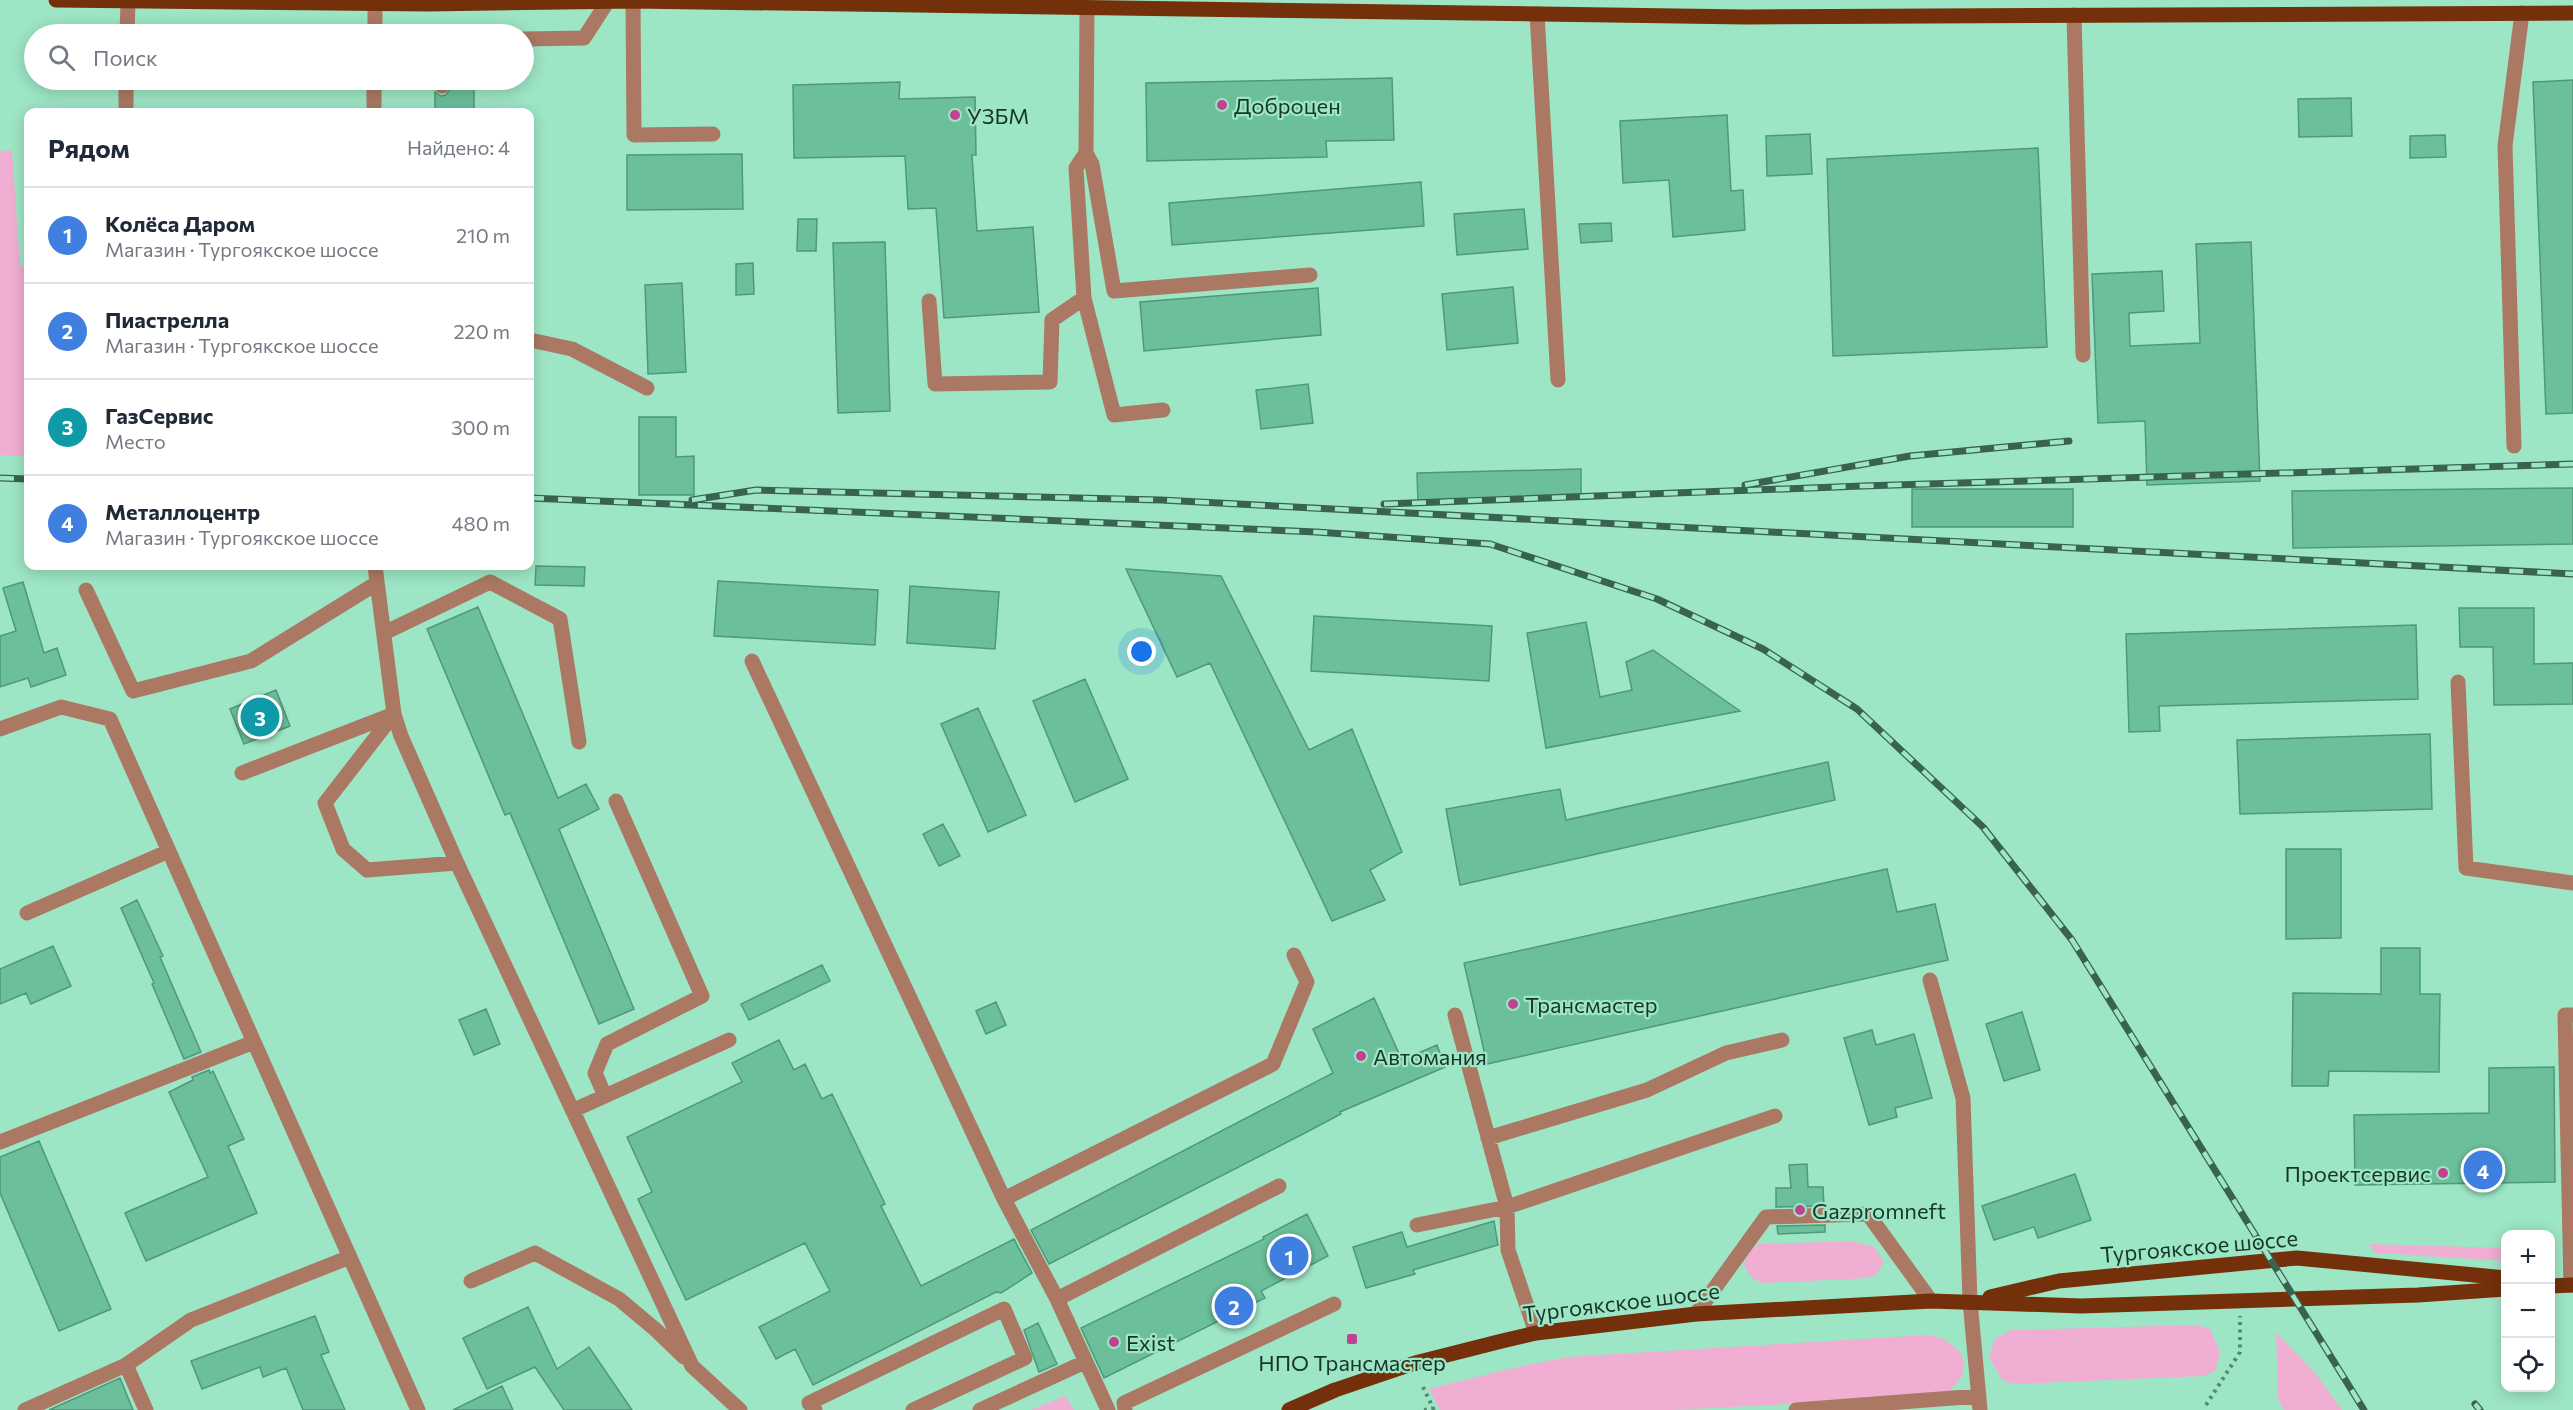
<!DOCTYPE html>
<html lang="ru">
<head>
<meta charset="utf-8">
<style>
  :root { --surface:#fff; --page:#f2f2f3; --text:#1f2937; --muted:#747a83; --line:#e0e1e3; --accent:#111827 }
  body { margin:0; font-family:Commissioner,sans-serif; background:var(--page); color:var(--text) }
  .controls { position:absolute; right:18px; bottom:18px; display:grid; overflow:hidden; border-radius:12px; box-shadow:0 3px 15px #0003 }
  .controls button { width:54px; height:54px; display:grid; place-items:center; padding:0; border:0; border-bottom:2px solid var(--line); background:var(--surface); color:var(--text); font:30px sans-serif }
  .you { position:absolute; left:1142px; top:652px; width:21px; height:21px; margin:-15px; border:4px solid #fff; border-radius:50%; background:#1a73e8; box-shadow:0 0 0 9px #1a73e833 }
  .badge { display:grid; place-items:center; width:39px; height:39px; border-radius:50%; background:var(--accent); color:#fff; font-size:20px; font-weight:700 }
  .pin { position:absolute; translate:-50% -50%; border:3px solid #fff; box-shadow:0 2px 6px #0006 }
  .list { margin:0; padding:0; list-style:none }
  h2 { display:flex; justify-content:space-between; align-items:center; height:78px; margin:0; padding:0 24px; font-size:26px }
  h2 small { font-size:20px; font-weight:400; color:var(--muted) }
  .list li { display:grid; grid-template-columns:39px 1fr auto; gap:18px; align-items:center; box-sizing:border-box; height:96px; padding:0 24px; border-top:2px solid var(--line) }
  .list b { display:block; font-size:22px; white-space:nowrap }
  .list p { margin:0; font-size:20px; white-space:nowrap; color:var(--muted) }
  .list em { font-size:20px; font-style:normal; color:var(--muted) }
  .icon { flex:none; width:33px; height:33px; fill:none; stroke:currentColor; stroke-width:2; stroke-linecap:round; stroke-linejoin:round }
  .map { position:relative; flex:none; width:2573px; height:1410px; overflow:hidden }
  .search { position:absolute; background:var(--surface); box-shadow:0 3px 15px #0003; left:24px; top:24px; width:510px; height:66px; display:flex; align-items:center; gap:15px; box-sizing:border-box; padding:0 21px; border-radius:33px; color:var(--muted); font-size:22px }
  .panel { position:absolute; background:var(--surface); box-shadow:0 3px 15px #0003; left:24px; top:108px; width:510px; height:462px; border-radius:12px }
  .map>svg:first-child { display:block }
  .green { fill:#efaed2 }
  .building { fill:#6bbf9b; stroke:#4f9879; stroke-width:1.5 }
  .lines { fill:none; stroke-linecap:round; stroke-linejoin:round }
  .path { stroke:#568872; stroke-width:4; stroke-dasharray:3 4.5; stroke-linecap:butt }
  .minor { stroke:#ab7963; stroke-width:15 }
  .major { stroke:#74300a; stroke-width:15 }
  .rail-casing { stroke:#396250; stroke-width:7 }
  .rail { stroke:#9de6c5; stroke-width:4.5; stroke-dasharray:14; stroke-linecap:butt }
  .poi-dot { fill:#bf4393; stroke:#9de6c5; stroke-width:2 }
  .labels { text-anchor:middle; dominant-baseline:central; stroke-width:4.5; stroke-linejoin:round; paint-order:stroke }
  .poi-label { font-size:22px; fill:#173529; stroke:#9de6c5; text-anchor:start }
  .street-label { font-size:22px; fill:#173529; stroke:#9de6c5 }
</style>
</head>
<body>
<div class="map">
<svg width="2573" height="1410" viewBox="0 0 2573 1410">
  <rect width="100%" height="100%" fill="#9de6c5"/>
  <path class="green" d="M12,150L20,266L28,267V456L0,455V151Z
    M1852,1241L1874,1247L1884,1262L1875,1276L1856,1279L1761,1283L1750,1276L1744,1264L1749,1252L1759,1244Z
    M2368,1244L2505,1248V1261L2376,1253Z
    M2198,1325L2210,1329L2220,1353L2215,1371L2203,1376L2015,1384L2002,1380L1989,1357L1995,1339L2011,1330Z
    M2276,1332L2316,1374L2342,1410H2284L2278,1399Z
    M1928,1335C1967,1342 1978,1373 1942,1396L1674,1410H1440L1429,1389L1508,1369L1568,1357Z
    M1065,1396L1074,1410H1031Z"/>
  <path class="building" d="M1392,78L1394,140L1326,141L1327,157L1147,161L1146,83Z
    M2573,80V413L2546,414L2533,82Z
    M900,82L899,99L975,97L976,155H972L977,231L1033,227L1039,312L944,318L936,208L908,209L905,156L794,158L793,85Z
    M452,86H474V112H435V92L441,96L446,95Z
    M2351,98L2352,136L2299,137L2298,99Z
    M1727,115L1731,191L1743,190L1745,230L1673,237L1669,180L1623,183L1620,121Z
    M1810,134L1812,174L1767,176L1766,136Z
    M2445,135L2446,157L2410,158V136Z
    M2038,148L2047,347L1833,356L1827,159Z
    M742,154L743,209L627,210V155Z
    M1421,182L1424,226L1172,245L1169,203Z
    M1524,209L1528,249L1457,255L1454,214Z
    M798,219H817L816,251H797Z
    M1611,223L1612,241L1581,243L1579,224Z
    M885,242L890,411L838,413L833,243Z
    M2251,242L2260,481L2147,485L2145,421L2098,423L2092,274L2162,271L2164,311L2129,313L2130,346L2200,343L2196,244Z
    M753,263L754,294L736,295V264Z
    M682,283L686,372L648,374L645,285Z
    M1513,287L1518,343L1447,350L1442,294Z
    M1318,288L1321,335L1144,351L1140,302Z
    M1308,384L1313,423L1261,429L1256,390Z
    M639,417H676V457L694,456V495H639Z
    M1581,469V498L1418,502L1417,473Z
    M2573,488V544L2293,548L2292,491Z
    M1912,489H2073V527H1912Z
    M536,566L585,567L584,586L535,585Z
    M1126,569L1221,576L1309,750L1352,729L1402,852L1370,870L1385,900L1332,921L1210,663L1177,677Z
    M718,581L878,590L875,645L714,636Z
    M23,582L44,653L57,648L66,675L31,687L28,678L0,687V636L16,631L3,588Z
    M910,586L999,592L995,649L907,643Z
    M478,607L558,798L586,784L599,809L559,829L634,1009L599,1024L510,813L505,815L427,629Z
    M2459,608H2534V664L2573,663V704L2494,705L2493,647H2460Z
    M1314,616L1492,626L1489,681L1311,671Z
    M1586,622L1600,697L1632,690L1626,662L1653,650L1740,711L1546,748L1527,633Z
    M2416,625L2418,699L2159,706L2160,731L2129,732L2126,634Z
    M1085,679L1128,779L1075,802L1033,701Z
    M276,690L290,726L244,744L230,709Z
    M978,708L1026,815L988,832L941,724Z
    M2430,734L2432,809L2240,814L2237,740Z
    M1828,762L1835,800L1460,885L1446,809L1560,789L1566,820Z
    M943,824L960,856L939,866L923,834Z
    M2286,849H2341V938L2286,939Z
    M1887,869L1897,912L1935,904L1948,960L1487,1064L1464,963Z
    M137,900L163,956L160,957L201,1052L184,1059L152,984L154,983L121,908Z
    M53,946L71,986L31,1004L26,993L0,1004V969Z
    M2381,948H2420V994H2440L2439,1072L2329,1071L2328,1086H2292L2293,993L2381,994Z
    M822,965L830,981L749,1020L741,1004Z
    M1374,998L1402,1060L1437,1045L1445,1067L1340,1112L1341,1114L1303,1134L1049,1264L1031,1230L1333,1073L1313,1029Z
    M996,1002L1006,1025L986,1034L976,1011Z
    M486,1009L500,1044L474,1055L459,1020Z
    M2022,1012L2040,1070L2004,1081L1986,1024Z
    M1872,1030L1876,1045L1914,1034L1932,1098L1895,1108L1897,1117L1869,1125L1844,1038Z
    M779,1040L794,1070L805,1064L822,1099L832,1094L885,1204L881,1206L921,1286L1014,1239L1032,1273L1001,1293L996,1292L813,1385L795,1349L776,1359L759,1327L830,1291L805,1243L686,1300L638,1199L652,1192L627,1137L742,1082L732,1063Z
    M2554,1067L2555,1182L2355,1185L2354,1115L2489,1113V1068Z
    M209,1070L210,1073L213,1071L244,1139L228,1146L257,1213L146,1261L125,1213L208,1177L169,1092L193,1080L192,1077Z
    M39,1141L111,1309L59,1331L0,1193V1157Z
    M1807,1164L1808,1187H1823L1824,1206L1776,1207V1188H1791L1789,1165Z
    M2075,1174L2091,1220L2038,1238L2034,1227L1994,1240L1982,1206Z
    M1307,1214L1328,1256L1261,1291L1265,1298L1104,1378L1081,1328L1264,1239L1263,1237Z
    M1494,1221L1498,1245L1413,1270L1415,1274L1366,1288L1353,1247L1402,1232L1407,1247Z
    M1825,1225V1232L1778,1234L1777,1226Z
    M528,1307L557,1369L589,1347L632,1410H564L535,1367L487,1389L463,1338Z
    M315,1316L329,1352L321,1355L345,1410H303L286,1368L263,1377L260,1367L202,1389L191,1361Z
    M1038,1323L1057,1364L1039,1372L1024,1330Z
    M120,1378L133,1410H49Z
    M502,1386L513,1410H453Z"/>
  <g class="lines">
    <path class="path" d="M1423,1387L1434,1410
      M2206,1405L2240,1352V1316
      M1424,1410L1433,1408"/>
    <path class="minor" d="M633,1L634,135L713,134
      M1087,8L1086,153L1092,164L1114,291L1310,275
      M1537,14L1558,380
      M2074,15L2083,355
      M127,34L128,2
      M375,34V4
      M524,39L584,38L608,1
      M442,86V80
      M126,112V80
      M374,112V80
      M1086,153L1076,168L1084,298L1114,415L1163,410
      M929,301L935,384L1050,382L1052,320L1084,298
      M530,340L572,349L647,388
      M2514,446L2505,146L2522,13
      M375,566L394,714L401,736L457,863L692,1366L740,1410
      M86,590L133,691L251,661L377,583
      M384,633L490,582L560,619L579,742
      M752,661L1004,1199
      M2458,682L2466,868L2573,883
      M394,714L325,803L343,849L367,870L457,863
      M0,729L61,707L110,719L418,1410
      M242,773L394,714
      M27,913L169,851
      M1930,980L1963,1098L1970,1301L1980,1410
      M1455,1015L1507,1207L1508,1250L1536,1333
      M605,1096L595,1073L607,1044L702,996L616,801
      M574,1110L729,1040
      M1488,1138L1647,1090L1726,1053L1782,1040
      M0,1142L254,1042
      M1417,1225L1507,1207L1775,1116
      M471,1281L535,1253L619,1299L656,1330L684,1357
      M2571,1285L2565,1015H2573
      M1057,1299L1004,1199L1273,1064L1307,982L1294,955
      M1696,1314L1766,1217L1868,1214L1931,1301
      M126,1365L146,1410
      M25,1410L126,1365L191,1320L350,1257
      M815,1410L809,1403L1004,1309L1025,1358L913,1410
      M980,1410L1085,1362
      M1108,1410L1057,1299L1279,1186
      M1125,1410L1124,1403L1334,1304
      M1796,1410L1979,1396"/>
    <path class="major" d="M56,0L428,4L633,1L1746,17L2573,13
      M2550,1286L2573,1285
      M1990,1297L2059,1281L2297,1258L2506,1278
      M1289,1410L1335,1390L1415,1363L1502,1341L1536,1333L1696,1314L1931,1301L2081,1306L2418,1295L2506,1289"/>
    <g class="rail-casing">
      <path id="rail" d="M0,478L28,479
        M1745,485L1910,456L2069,441
        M530,498L1316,532L1490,544L1657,599L1763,649L1857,709L1983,827L2072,940L2364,1410
        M692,500L756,490L1161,500L2573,574
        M1384,504L1862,486L2573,464
        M2475,1404L2480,1410"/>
    </g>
    <use href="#rail" class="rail"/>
  </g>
  <g class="poi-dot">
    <circle cx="1222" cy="105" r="6"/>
    <circle cx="955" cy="115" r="6"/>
    <circle cx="1513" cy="1004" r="6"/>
    <circle cx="1361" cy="1056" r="6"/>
    <circle cx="2443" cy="1173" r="6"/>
    <circle cx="1800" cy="1210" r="6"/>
    <rect x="1346" y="1333" width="12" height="12" rx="3"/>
    <circle cx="1114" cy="1342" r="6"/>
  </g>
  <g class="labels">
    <g class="poi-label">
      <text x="1234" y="105">Доброцен</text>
      <text x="967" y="115">УЗБМ</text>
      <text x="1525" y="1004">Трансмастер</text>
      <text x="1373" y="1056">Автомания</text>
      <text x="2431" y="1173" text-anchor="end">Проектсервис</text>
      <text x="1812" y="1210">Gazpromneft</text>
      <text x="1126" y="1342">Exist</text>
      <text x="1352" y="1362" text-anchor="middle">НПО Трансмастер</text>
    </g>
    <g class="street-label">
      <text transform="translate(2199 1246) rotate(-5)">Тургоякское шоссе</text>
      <text transform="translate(1621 1302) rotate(-7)">Тургоякское шоссе</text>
    </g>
  </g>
</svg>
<div class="controls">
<button>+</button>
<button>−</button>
<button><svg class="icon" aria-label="locate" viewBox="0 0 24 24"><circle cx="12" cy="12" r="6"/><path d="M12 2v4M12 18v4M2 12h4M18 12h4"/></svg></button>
</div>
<div class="you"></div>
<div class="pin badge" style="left:1289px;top:1256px;background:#3f7fe0">1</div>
<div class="pin badge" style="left:1234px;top:1306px;background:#3f7fe0">2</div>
<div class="pin badge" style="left:260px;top:717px;background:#0f9aa8">3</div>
<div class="pin badge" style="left:2483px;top:1170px;background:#3f7fe0">4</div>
<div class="search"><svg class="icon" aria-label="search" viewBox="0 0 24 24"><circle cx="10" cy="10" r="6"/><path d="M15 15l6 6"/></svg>Поиск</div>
<section class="panel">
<h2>Рядом<small>Найдено: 4</small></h2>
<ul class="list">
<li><span class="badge" style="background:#3f7fe0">1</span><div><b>Колёса Даром</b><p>Магазин · Тургоякское шоссе</p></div><em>210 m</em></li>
<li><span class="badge" style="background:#3f7fe0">2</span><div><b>Пиастрелла</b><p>Магазин · Тургоякское шоссе</p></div><em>220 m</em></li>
<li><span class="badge" style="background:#0f9aa8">3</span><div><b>ГазСервис</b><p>Место</p></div><em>300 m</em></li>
<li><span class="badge" style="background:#3f7fe0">4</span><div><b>Металлоцентр</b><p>Магазин · Тургоякское шоссе</p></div><em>480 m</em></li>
</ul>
</section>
</div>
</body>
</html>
